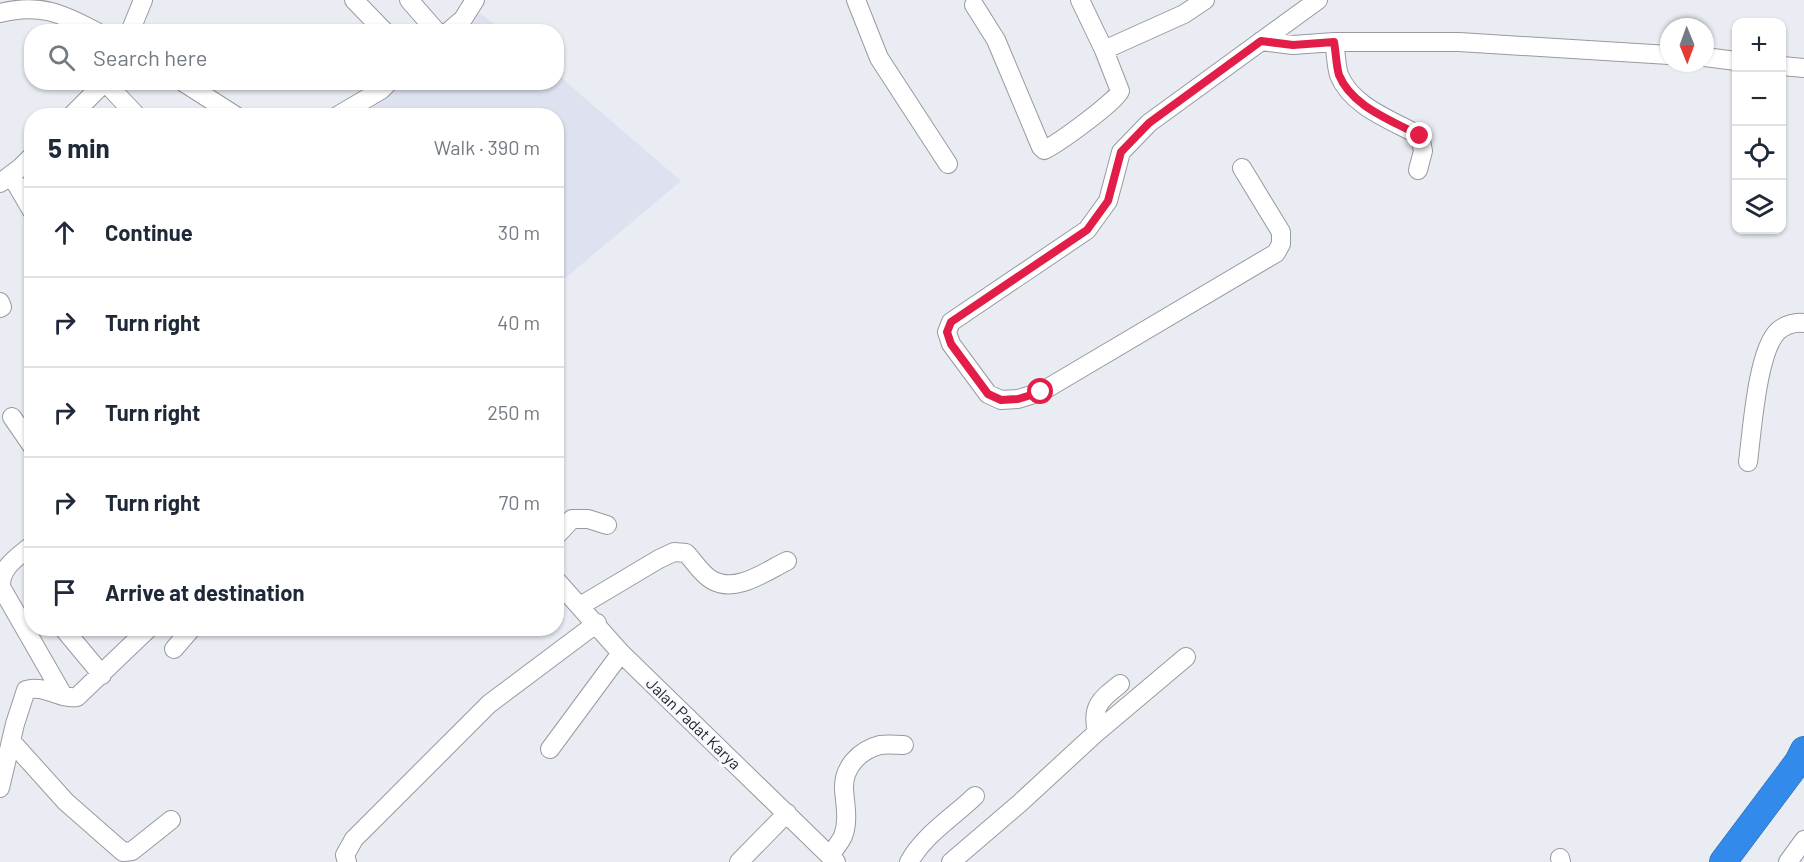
<!DOCTYPE html>
<html lang="en">
<head>
<meta charset="utf-8">
<style>
  :root { --surface:#fff; --page:#f2f2f3; --text:#1f2937; --muted:#747a83; --line:#e0e1e3 }
  body { margin:0; font-family:Barlow,sans-serif; background:var(--page); color:var(--text) }
  .controls { position:absolute; right:18px; top:18px; display:grid; overflow:hidden; border-radius:12px; box-shadow:0 2px 4px #0004 }
  .controls button { width:54px; height:54px; display:grid; place-items:center; padding:0; border:0; border-bottom:2px solid var(--line); background:var(--surface); color:var(--text); font:30px sans-serif }
  .compass { position:absolute; left:1660px; top:18px; width:54px; height:54px; border-radius:50%; background:var(--surface); box-shadow:0 2px 4px #0004; rotate:179deg }
  .stop { position:absolute; width:18px; height:18px; margin:-14px; border:4px solid #e11d48; border-radius:50%; background:#fff }
  .stop.end { background:#e11d48; border-color:#fff; box-shadow:0 2px 6px #0008 }
  .list { margin:0; padding:0; list-style:none }
  h2 { display:flex; justify-content:space-between; align-items:center; height:78px; margin:0; padding:0 24px; font-size:26px }
  h2 small { font-size:20px; font-weight:400; color:var(--muted) }
  .list li { display:grid; grid-template-columns:39px 1fr auto; gap:18px; align-items:center; box-sizing:border-box; height:90px; padding:0 24px; border-top:2px solid var(--line) }
  .list b { display:block; font-size:22px; white-space:nowrap }
  .list em { font-size:20px; font-style:normal; color:var(--muted) }
  .icon { flex:none; width:33px; height:33px; fill:none; stroke:currentColor; stroke-width:2; stroke-linecap:round; stroke-linejoin:round }
  .map { position:relative; flex:none; width:1804px; height:862px; overflow:hidden }
  .search { position:absolute; background:var(--surface); box-shadow:0 2px 4px #0004; left:24px; top:24px; width:540px; height:66px; display:flex; align-items:center; gap:15px; box-sizing:border-box; padding:0 21px; border-radius:24px; color:var(--muted); font-size:22px }
  .panel { position:absolute; background:var(--surface); box-shadow:0 2px 4px #0004; left:24px; top:108px; width:540px; height:528px; border-radius:24px }
  .map>svg:first-child { display:block }
  .built { fill:#dee2f0 }
  .lines { fill:none; stroke-linecap:round; stroke-linejoin:round }
  .minor-casing { stroke:#989aa0; stroke-width:20 }
  .highway-casing { stroke:#2d67a6; stroke-width:28 }
  .minor { stroke:#fff; stroke-width:18 }
  .highway { stroke:#328aeb; stroke-width:27 }
  .route { stroke:#e11d48; stroke-width:8 }
  .labels { text-anchor:middle; dominant-baseline:central; stroke-width:6; stroke-linejoin:round; paint-order:stroke }
  .street-label { font-size:16px; fill:#242527; stroke:#f7f9fe }
</style>
</head>
<body>
<div class="map">
<svg width="1804" height="862" viewBox="0 0 1804 862">
  <rect width="100%" height="100%" fill="#e9ecf2"/>
  <path class="built" d="M480,13L504,31L459,32Z
    M557,74L681,181L557,285L556,116H363L401,83L556,82Z"/>
  <g class="lines">
    <g class="minor-casing">
      <path id="minor" d="M354,0L385,32
        M409,0L437,32
        M856,0L879,58L948,164
        M974,5L996,40L1041,147L1044,150C1056,145 1117,101 1120,91L1104,50L1080,0
        M0,13C39,3 62,13 97,32
        M130,32L143,0
        M448,32L463,19L475,0
        M1261,41L1293,45L1334,42H1459L1669,55
        M1334,42C1336,52 1336,65 1339,75C1352,107 1392,120 1420,136L1423,151L1418,170
        M1104,50L1184,14L1205,0
        M1705,57L1736,61
        M1782,66L1804,68
        M105,82L137,116
        M183,82L236,116
        M71,116L105,82
        M337,116L381,90L389,82
        M1242,168L1281,232V244L1276,253L1041,392L1018,399L1001,400L988,394L951,344L947,332L951,322L1087,230L1108,201L1121,152L1149,123L1318,0
        M11,175L32,211
        M0,183L20,168L32,156
        M0,302L2,307L0,308
        M12,417L32,446
        M1748,462C1752,432 1757,351 1778,331C1785,325 1795,322 1804,323
        M556,536L572,519H588L607,525
        M32,545C18,557 0,567 1,587L63,695
        M556,580L621,653L836,862
        M580,606L659,559L674,552L686,553C694,561 702,575 712,580C736,594 766,571 787,561
        M63,628L102,675
        M174,649L192,628
        M1097,732C1091,706 1101,699 1120,684
        M11,741L66,802L123,852L132,851L171,820
        M550,749L621,653
        M0,788L15,724L26,690C44,684 60,700 77,697L149,628
        M830,856C834,849 840,843 843,836C849,821 845,804 844,789C843,767 860,750 880,745C888,744 897,745 904,745
        M1560,858L1561,862
        M347,862L345,855L354,839L489,704L597,623
        M739,862L787,813
        M909,862C925,834 952,818 975,796
        M951,862L1020,803L1097,732L1186,657
        M1788,862L1804,840"/>
    </g>
    <g class="highway-casing">
      <path id="highway" d="M1723,862L1798,762L1804,750"/>
    </g>
    <use href="#minor" class="minor"/>
    <use href="#highway" class="highway"/>
  </g>
  <g class="lines">
    <path class="route" d="M1041,392L1018,399L1001,400L988,394L951,344L947,332L951,322L1087,230L1108,201L1121,152L1149,123L1261,41L1293,45L1334,42C1336,52 1336,65 1339,75C1352,107 1392,120 1420,136"/>
  </g>
  <g class="labels">
    <g class="street-label">
      <text transform="translate(694 723) rotate(44)">Jalan Padat Karya</text>
    </g>
  </g>
</svg>
<div class="controls">
<button>+</button>
<button>−</button>
<button><svg class="icon" aria-label="locate" viewBox="0 0 24 24"><circle cx="12" cy="12" r="6"/><path d="M12 2v4M12 18v4M2 12h4M18 12h4"/></svg></button>
<button><svg class="icon" aria-label="layers" viewBox="0 0 24 24"><path d="M12 4l9 5-9 5-9-5zM3 14l9 5 9-5"/></svg></button>
</div>
<svg class="compass" viewBox="-18 -18 36 36"><path d="M0-13l5 13h-10z" fill="#e53935"/><path d="M0 13l5-13h-10z" fill="#747a83"/></svg>
<div class="stop" style="left:1041px;top:392px"></div>
<div class="stop end" style="left:1420px;top:136px"></div>
<div class="search"><svg class="icon" aria-label="search" viewBox="0 0 24 24"><circle cx="10" cy="10" r="6"/><path d="M15 15l6 6"/></svg>Search here</div>
<section class="panel">
<h2>5 min<small>Walk · 390 m</small></h2>
<ul class="list">
<li><svg class="icon" aria-label="ahead" viewBox="0 0 24 24"><path d="M12 20V5M6 11l6-6 6 6"/></svg><div><b>Continue</b></div><em>30 m</em></li>
<li><svg class="icon" aria-label="right" viewBox="0 0 24 24"><path d="M7 20v-9h11M14 6l5 5-5 5"/></svg><div><b>Turn right</b></div><em>40 m</em></li>
<li><svg class="icon" aria-label="right" viewBox="0 0 24 24"><path d="M7 20v-9h11M14 6l5 5-5 5"/></svg><div><b>Turn right</b></div><em>250 m</em></li>
<li><svg class="icon" aria-label="right" viewBox="0 0 24 24"><path d="M7 20v-9h11M14 6l5 5-5 5"/></svg><div><b>Turn right</b></div><em>70 m</em></li>
<li><svg class="icon" aria-label="arrive" viewBox="0 0 24 24"><path d="M6 21V4h12l-3 4 3 4H6"/></svg><div><b>Arrive at destination</b></div></li>
</ul>
</section>
</div>
</body>
</html>
